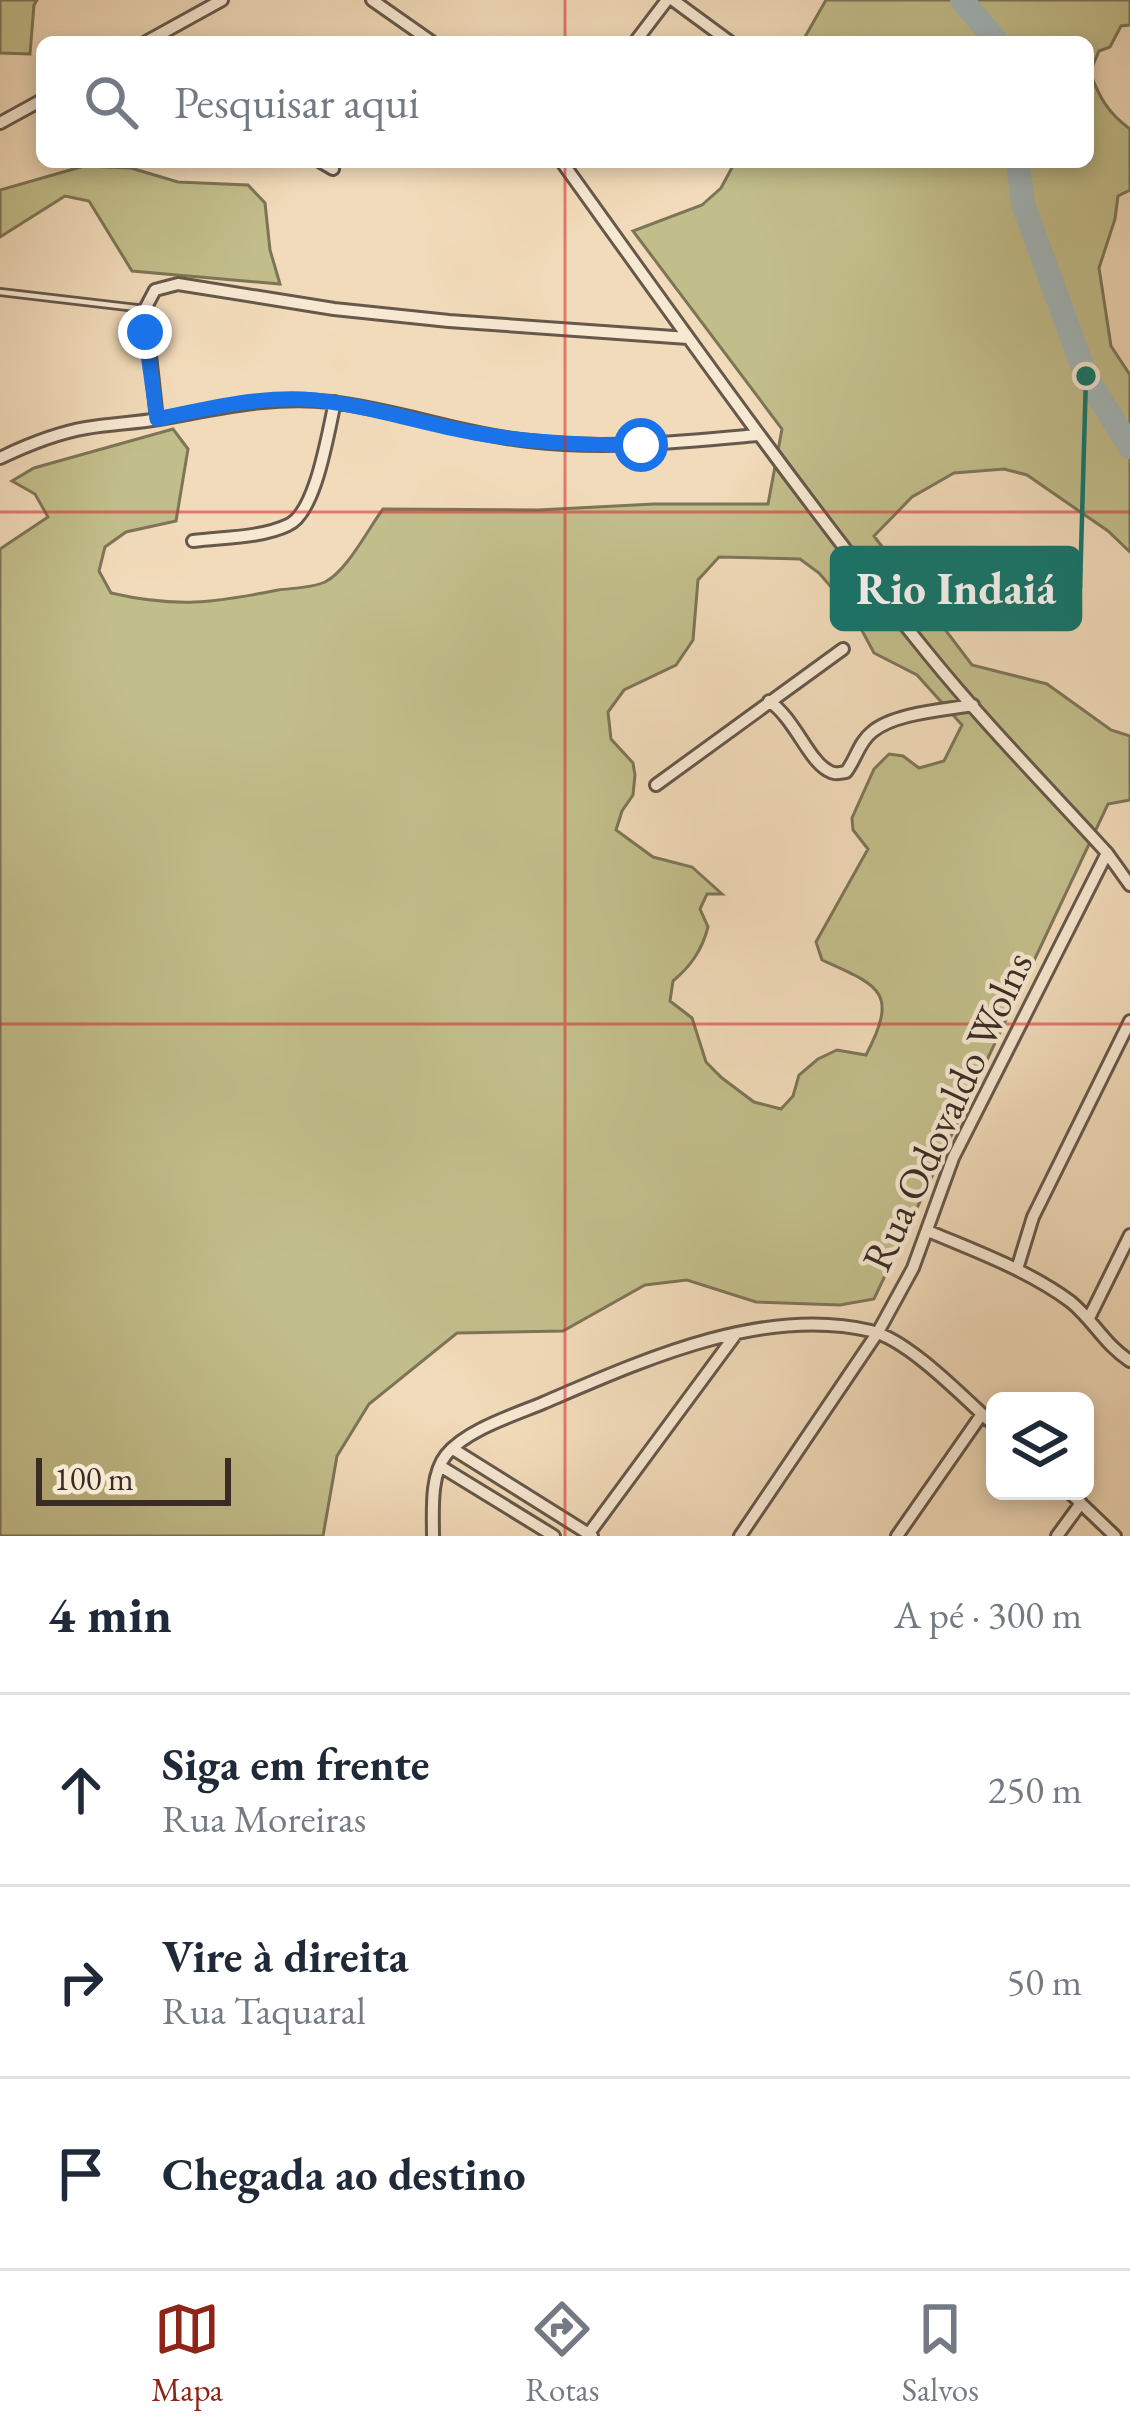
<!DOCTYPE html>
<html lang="pt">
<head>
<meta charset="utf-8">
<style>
  :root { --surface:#fff; --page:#f6f6f7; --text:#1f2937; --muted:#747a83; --line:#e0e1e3; --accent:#8f2418 }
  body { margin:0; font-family:"EB Garamond",serif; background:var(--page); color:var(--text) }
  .controls { position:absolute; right:36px; bottom:36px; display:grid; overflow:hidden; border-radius:18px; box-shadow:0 6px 18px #0003 }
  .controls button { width:108px; height:108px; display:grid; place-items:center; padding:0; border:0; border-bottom:3px solid var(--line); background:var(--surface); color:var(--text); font:60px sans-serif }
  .scale { position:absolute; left:36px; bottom:30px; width:195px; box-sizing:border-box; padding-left:12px; border:6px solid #382c25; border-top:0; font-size:33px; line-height:42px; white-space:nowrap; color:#382c25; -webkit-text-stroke:9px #f7e8d2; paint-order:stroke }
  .stop { position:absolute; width:36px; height:36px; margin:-27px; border:9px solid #1a73e8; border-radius:50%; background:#fff }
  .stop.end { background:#1a73e8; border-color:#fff; box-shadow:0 3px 12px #0008 }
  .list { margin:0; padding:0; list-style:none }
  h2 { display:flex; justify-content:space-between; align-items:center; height:156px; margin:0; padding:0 48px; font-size:51px }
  h2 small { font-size:39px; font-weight:400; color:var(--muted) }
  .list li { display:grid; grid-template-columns:78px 1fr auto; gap:36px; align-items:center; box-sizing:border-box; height:192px; padding:0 48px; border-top:3px solid var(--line) }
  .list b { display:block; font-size:45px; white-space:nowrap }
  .list p { margin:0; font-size:39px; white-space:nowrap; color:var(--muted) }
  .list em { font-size:39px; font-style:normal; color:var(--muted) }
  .icon { flex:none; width:66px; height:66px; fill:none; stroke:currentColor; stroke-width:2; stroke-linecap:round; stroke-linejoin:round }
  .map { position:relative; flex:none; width:1130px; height:1536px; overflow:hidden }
  .search { position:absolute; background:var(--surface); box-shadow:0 6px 18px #0003; left:36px; right:36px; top:36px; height:132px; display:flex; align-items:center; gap:30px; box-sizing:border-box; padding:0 42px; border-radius:18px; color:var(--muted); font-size:45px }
  .sheet { height:732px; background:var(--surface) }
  nav { display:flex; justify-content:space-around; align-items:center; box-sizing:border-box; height:168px; border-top:3px solid var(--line); background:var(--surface); font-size:33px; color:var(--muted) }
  nav a { display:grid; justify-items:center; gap:6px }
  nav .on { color:var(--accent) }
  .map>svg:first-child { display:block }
  .green { fill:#c2be8b; stroke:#7d7558; stroke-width:3; fill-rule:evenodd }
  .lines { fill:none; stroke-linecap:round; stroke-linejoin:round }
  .river { stroke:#a2b8bc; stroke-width:24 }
  .service-casing { stroke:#66584a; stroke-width:10 }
  .minor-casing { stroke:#66584a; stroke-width:16 }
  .service { stroke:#f7e8d2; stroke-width:4.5 }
  .minor { stroke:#f7e8d2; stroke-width:10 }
  .route { stroke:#1a73e8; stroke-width:15 }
  .grid { fill:none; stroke:#d62828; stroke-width:3; stroke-opacity:0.55 }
  .labels { text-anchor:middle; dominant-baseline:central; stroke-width:9; stroke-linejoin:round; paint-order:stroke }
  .street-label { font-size:42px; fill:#382c25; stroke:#f7e8d2 }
  .leader { fill:none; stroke:#0f766e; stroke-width:4.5 }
  .callout-dot { fill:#0f766e; stroke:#f7e8d2; stroke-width:4.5 }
  .callout { fill:#0f766e; stroke:#0f766e; stroke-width:4.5 }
  .callout-label { font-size:45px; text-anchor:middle; font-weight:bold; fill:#fff }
</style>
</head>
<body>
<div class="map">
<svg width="1130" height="1536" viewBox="0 0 1130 1536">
  <rect width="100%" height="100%" fill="#f2dbba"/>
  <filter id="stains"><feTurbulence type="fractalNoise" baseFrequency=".00167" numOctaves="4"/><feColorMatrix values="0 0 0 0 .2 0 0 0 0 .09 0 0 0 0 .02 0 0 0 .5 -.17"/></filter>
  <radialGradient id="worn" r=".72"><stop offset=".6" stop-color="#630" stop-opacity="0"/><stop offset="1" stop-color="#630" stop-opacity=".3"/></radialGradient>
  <path class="green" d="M0,0H37L34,5L30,54L0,53Z
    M826,0H1130V25L1121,26L1110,47L1099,51L1090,72C1099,97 1108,113 1130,129V190L1118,196L1115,219L1099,268L1111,346L1130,375V552L1108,531L1027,475L1004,469L954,473L912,497L874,536L972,665L1047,684L1111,730L1130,736V800L1108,804L874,1299L840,1305L756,1302L687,1280L645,1285L563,1331L457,1333L369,1404L337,1456L323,1536H0V549L48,517L35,494L12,481L34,468L173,429L188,449L176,521L126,532L105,547L99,571L111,593C176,608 214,603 278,590C292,588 312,588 325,582C347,571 368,529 383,509L538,510L654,504H768L782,429L633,231L702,205L721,188L735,162H1088V42H802ZM719,557L800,559L819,573L851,610L874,653L917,675L962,725L944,761L919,768L903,756L889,754L874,769L852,818L853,830L868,849L816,942L822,960C880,986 899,992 866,1055L837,1050L818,1059L799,1075L793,1096L781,1109L754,1102L722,1078L706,1062L692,1018L670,1001L673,981C691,966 702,950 708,927L700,909L707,894H722L692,867L653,857L616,830L622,811L633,795L635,775L633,763L611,739L608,712L624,690L676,665L693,640L698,580Z
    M84,166L131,168L178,182L248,185L265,203L270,250L280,284L132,271L89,201L65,196L0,237V190Z"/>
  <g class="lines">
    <path class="river" d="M962,0L997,42
      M1018,162L1023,204L1086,376L1130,447"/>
    <g class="service-casing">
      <path id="service" d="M0,292L145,309"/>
    </g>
    <g class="minor-casing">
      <path id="minor" d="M372,0L432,42
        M673,0L730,42
        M146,42L222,0
        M635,42L667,0
        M0,123L42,100
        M321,162L333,169
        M562,162C682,329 800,496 929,655C985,724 1048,788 1107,853L1130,885
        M157,419L145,309L155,290L178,284L334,309L449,321L688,338
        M0,458C27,445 57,433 86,428C111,424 135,423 159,419C217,409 272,395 331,402C398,410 462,434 529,441C605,450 681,442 757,435
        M193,541C223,537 261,538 288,525C316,513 328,432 335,402
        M769,701C794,718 808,759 827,770C835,775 838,773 846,772C856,759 859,742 872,732C894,713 945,710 973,705
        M656,785L843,649
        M928,1231C977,1252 1028,1270 1071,1302C1094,1321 1104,1344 1130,1361
        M1017,1269L1033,1217L1130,1021
        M1089,1318L1130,1235
        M453,1449L592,1536
        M440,1466L554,1536
        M1068,1491L1115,1536
        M433,1536C433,1512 430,1475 446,1455C466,1430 514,1415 543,1403C641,1361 763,1305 871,1331C909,1340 965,1399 995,1426
        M587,1536L736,1334
        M740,1536L878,1332L913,1268L953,1158L1107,853
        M897,1536L982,1414
        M1057,1536L1081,1503"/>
    </g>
    <use href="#service" class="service"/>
    <use href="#minor" class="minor"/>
  </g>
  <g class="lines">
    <path class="route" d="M145,332L157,419C205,409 254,397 303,399C362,403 418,423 475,433C531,443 585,445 641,445"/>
  </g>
  <path class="grid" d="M565,0V42M565,162V1536M0,512H1130M0,1024H1130"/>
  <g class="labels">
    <g class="street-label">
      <text transform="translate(947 1111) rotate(-65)">Rua Odovaldo Wolns</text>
    </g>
  </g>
  <path class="leader" d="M1086 376L1080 588"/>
  <circle class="callout-dot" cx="1086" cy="376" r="12"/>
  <rect class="callout" x="832" y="548" width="248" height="81" rx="12"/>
  <g class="callout-label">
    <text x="956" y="604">Rio Indaiá</text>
  </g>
  <rect width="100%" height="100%" filter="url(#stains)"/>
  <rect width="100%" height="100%" fill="url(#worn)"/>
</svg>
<div class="controls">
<button><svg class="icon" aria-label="layers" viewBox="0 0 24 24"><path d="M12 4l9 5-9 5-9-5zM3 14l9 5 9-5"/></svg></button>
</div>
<div class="scale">100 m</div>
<div class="stop" style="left:641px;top:445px"></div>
<div class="stop end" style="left:145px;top:332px"></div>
<div class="search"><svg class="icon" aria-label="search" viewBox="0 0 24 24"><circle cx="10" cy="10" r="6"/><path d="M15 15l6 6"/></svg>Pesquisar aqui</div>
</div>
<section class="sheet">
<h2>4 min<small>A pé · 300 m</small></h2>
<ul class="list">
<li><svg class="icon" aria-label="ahead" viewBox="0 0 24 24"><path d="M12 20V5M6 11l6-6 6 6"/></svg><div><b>Siga em frente</b><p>Rua Moreiras</p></div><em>250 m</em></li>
<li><svg class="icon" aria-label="right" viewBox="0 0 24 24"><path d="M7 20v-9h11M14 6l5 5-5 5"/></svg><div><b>Vire à direita</b><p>Rua Taquaral</p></div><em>50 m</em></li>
<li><svg class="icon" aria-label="arrive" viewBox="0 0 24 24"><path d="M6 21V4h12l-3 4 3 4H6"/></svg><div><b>Chegada ao destino</b></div></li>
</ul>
</section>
<nav>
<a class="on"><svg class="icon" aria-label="map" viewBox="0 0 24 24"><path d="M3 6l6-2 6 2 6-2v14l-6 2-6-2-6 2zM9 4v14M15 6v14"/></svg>Mapa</a>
<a><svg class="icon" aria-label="directions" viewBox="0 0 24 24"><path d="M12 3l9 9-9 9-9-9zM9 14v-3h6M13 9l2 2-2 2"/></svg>Rotas</a>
<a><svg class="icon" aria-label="saved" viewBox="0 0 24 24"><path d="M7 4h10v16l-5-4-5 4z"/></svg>Salvos</a>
</nav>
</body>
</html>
